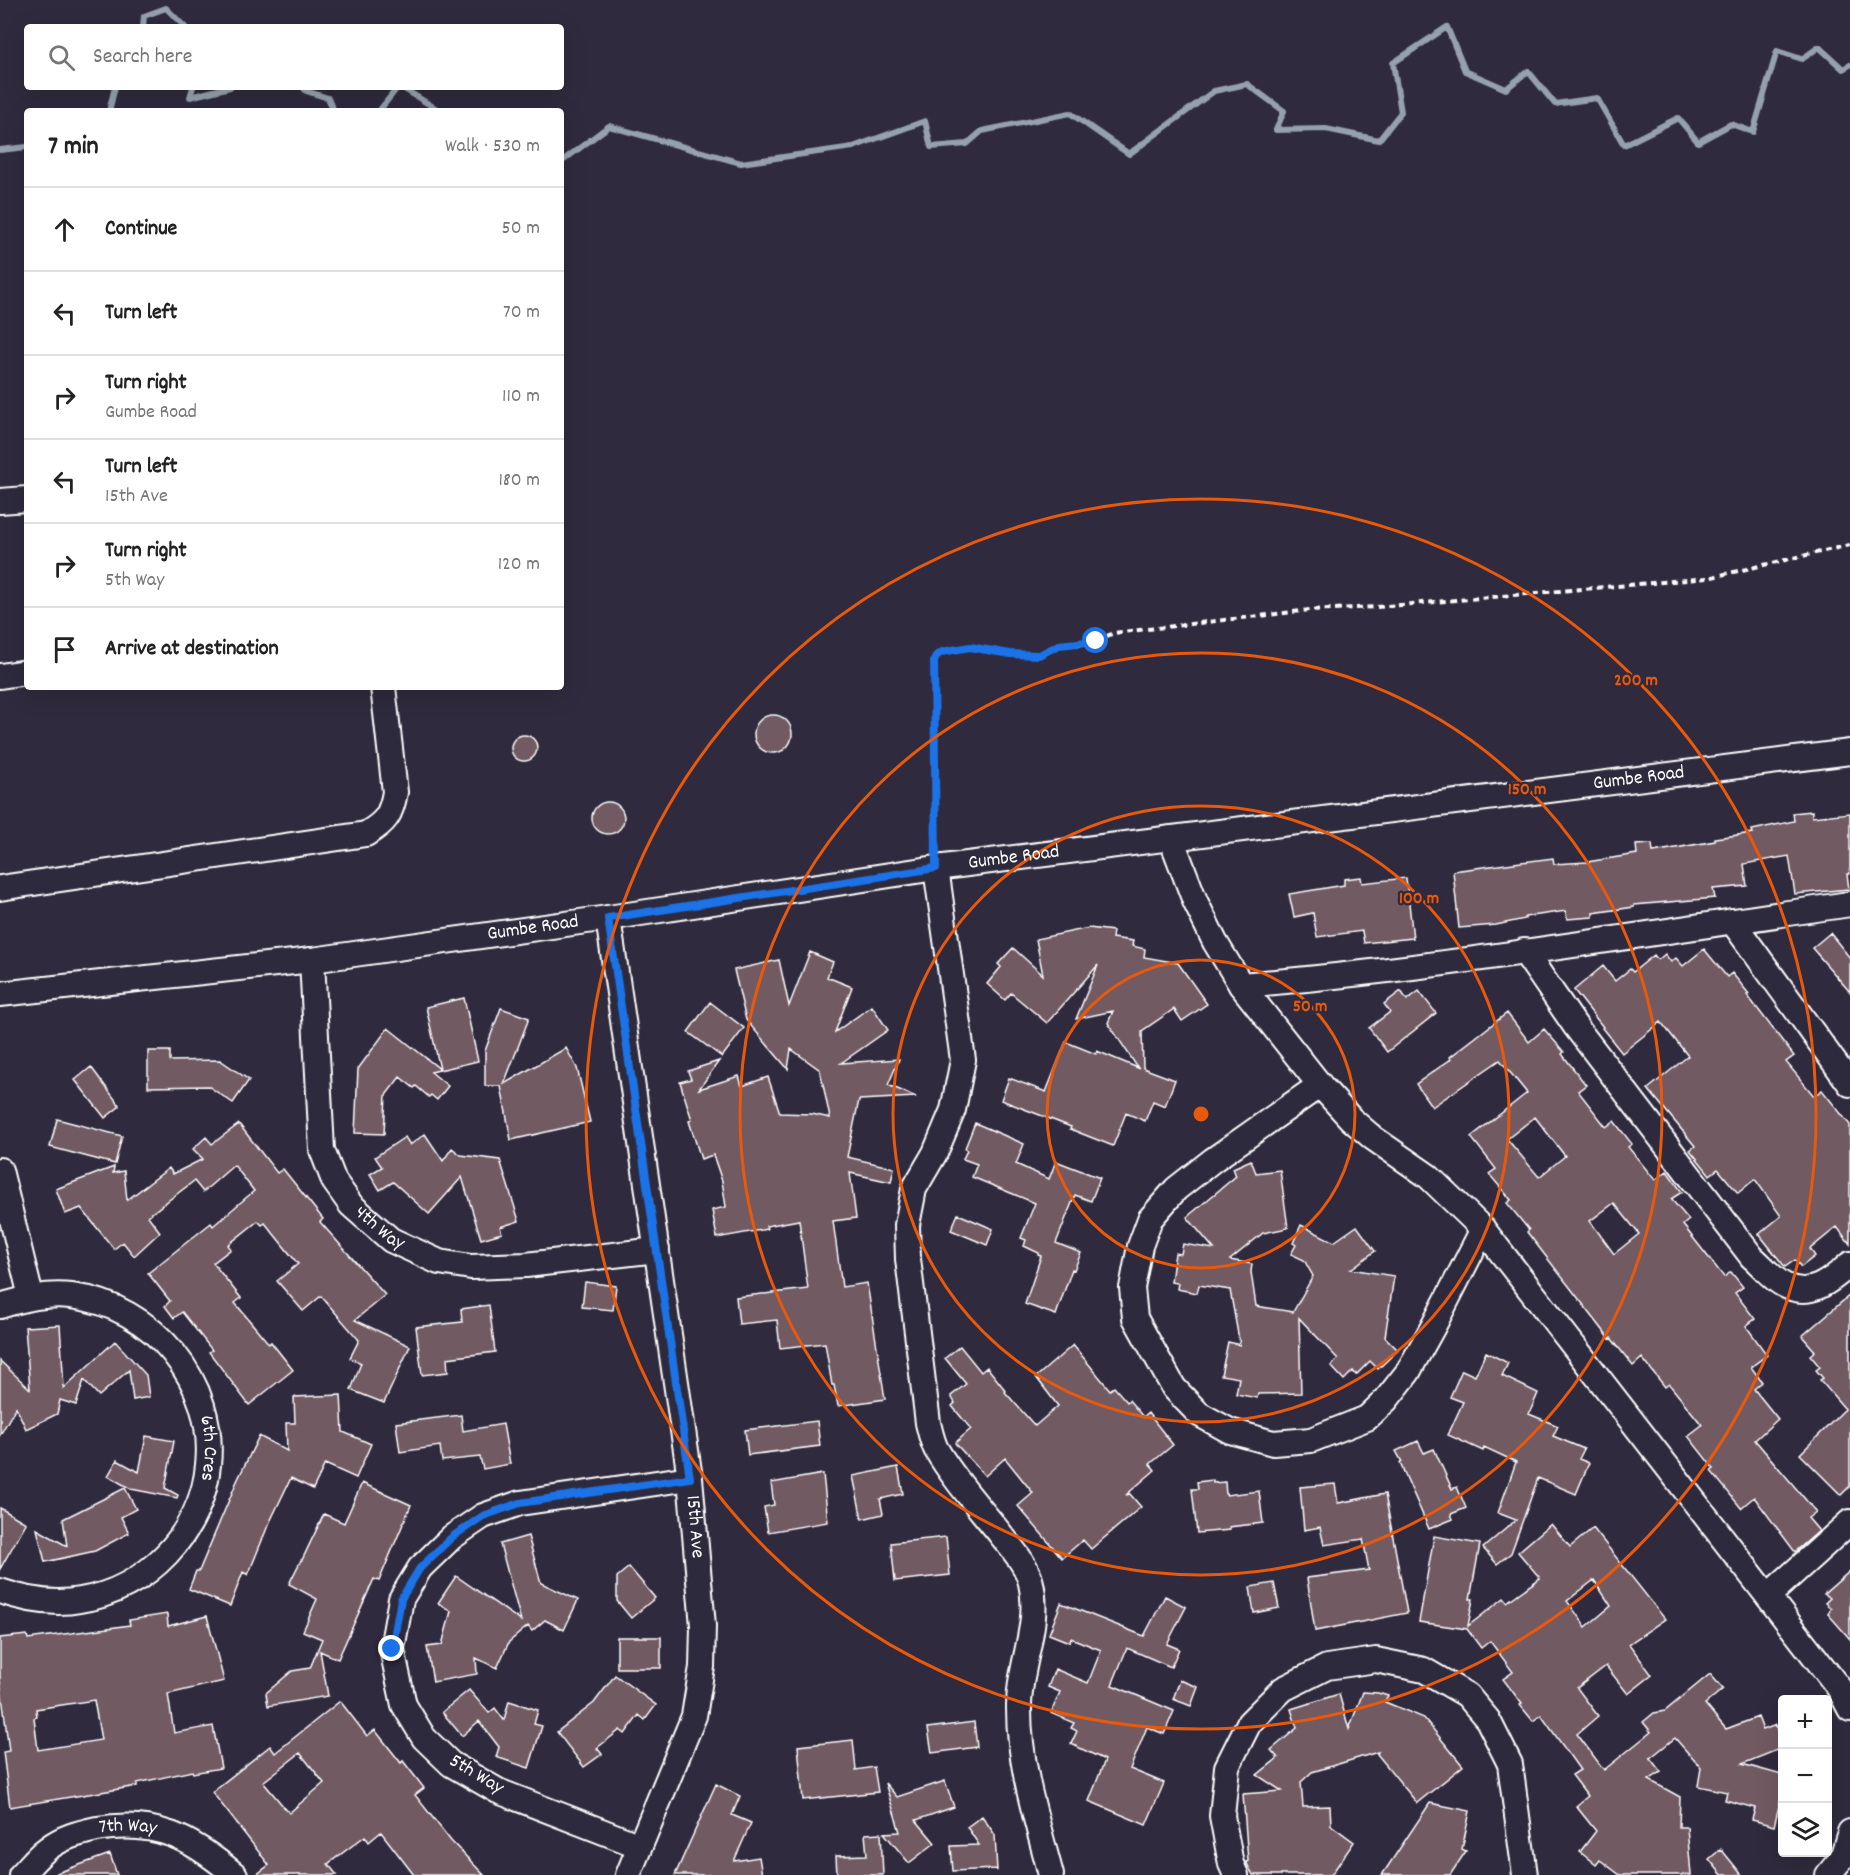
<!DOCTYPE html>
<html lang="en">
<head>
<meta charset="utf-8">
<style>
  :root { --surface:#fff; --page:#f6f6f6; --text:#222; --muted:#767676; --line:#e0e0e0 }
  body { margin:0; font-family:Dekko,sans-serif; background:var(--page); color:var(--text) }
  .controls { position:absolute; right:18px; bottom:18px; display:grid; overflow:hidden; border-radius:6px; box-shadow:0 6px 24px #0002 }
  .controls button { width:54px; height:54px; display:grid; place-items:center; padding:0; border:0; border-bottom:2px solid var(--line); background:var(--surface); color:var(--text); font:30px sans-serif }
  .stop { position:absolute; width:18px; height:18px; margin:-14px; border:4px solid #1a73e8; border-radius:50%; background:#fff }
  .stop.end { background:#1a73e8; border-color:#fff; box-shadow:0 2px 6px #0008 }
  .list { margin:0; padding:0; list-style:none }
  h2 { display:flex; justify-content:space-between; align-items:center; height:78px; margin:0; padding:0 24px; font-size:26px }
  h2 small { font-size:20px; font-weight:400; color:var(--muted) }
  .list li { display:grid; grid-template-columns:39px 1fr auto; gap:18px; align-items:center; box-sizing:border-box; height:84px; padding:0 24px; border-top:2px solid var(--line) }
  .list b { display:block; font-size:22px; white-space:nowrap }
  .list p { margin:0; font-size:20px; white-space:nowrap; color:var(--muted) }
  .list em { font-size:20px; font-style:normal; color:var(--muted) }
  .icon { flex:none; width:33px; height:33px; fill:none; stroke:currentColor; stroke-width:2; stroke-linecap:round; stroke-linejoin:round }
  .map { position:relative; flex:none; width:1850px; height:1875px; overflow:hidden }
  .search { position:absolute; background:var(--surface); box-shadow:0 6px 24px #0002; left:24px; top:24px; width:540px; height:66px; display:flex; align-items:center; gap:15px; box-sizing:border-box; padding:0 21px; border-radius:6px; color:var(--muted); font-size:22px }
  .panel { position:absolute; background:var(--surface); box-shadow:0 6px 24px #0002; left:24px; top:108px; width:540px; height:582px; border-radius:6px }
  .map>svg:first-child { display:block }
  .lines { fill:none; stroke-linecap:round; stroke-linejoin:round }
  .stream { stroke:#95a1af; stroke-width:6 }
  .building { fill:#725a62; stroke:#fff; stroke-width:1.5; fill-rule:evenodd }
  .minor-casing { stroke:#fff; stroke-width:28 }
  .path { stroke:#fff; stroke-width:4; stroke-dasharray:6 4.5; stroke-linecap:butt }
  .minor { stroke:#2f2a3d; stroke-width:24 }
  .route { stroke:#1a73e8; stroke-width:8 }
  .ring { fill:none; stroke:#e8590c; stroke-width:3 }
  .labels { text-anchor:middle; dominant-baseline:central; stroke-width:4.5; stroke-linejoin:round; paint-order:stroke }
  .street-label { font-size:20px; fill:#fff; stroke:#2f2a3d }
  .centre { fill:#e8590c; stroke:#2f2a3d; stroke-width:3 }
  .ring-label { font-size:18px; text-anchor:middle; font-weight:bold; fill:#e8590c; stroke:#2f2a3d; stroke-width:4.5; stroke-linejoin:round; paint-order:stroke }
</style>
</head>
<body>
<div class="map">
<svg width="1850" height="1875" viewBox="0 0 1850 1875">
  <rect width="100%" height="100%" fill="#2f2a3d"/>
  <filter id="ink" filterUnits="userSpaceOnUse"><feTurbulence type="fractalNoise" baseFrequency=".0167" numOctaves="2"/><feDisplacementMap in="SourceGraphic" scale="12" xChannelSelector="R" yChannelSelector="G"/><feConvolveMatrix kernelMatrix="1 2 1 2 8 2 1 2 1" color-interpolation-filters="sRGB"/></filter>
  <g filter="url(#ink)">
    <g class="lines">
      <path class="stream" d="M143,27L144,16L166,8L185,27
        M193,87L190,97L230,87
        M303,87L306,91L328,98L334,111
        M401,87L440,111
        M109,111L115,87
        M379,111L398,87
        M0,150L27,147
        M561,162L609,126L741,163L853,147L925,121L931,147L967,144L982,131L1070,113L1129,154L1214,91L1247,84L1284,111L1276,130L1326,129L1379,140L1401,112L1393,63L1447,27L1465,71L1506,89L1528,71L1555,104L1597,98L1624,145L1678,118L1698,142L1731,124L1753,132L1777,51L1802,59L1819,47L1843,69L1850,65"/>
    </g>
    <path class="building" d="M754 734a19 19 0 1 1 38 0a19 19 0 1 1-38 0Z
      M511 748a13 13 0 1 1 26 0a13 13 0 1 1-26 0Z
      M592 818a16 16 0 1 1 32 0a16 16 0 1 1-32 0Z
      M1812,811V817L1850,813V874H1847L1849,889L1795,894L1789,856L1744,864L1747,886L1713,889L1715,898L1634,905V907L1593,913V917L1567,919L1566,911L1525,917V919L1496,925L1459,928L1453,871L1553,858L1554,864L1587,862L1637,854L1636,845L1652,844L1653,852L1715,841V838L1753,833L1752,830L1794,821L1793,813Z
      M1361,877L1362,883L1406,878L1413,938L1364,943L1362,931L1317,937L1313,913L1294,917L1289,894L1344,885V879Z
      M1089,928L1113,931L1112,938L1133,941L1132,946L1145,949L1144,957L1178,963L1207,1004L1182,1021L1174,1009L1142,1031L1143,1068L1175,1080L1165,1106L1153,1101L1145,1121L1126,1113L1113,1146L1070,1129L1071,1127L1001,1100L1009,1078L1046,1092L1066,1042L1096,1054L1097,1051L1138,1068L1108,1023L1113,1011L1076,1019L1098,965L1047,1023L1011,993L1005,1000L987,984L1001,967L998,964L1013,948L1043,975L1036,939Z
      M1830,933L1850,958V992L1812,948Z
      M1704,949L1727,977L1732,973L1749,994L1747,995L1794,1056L1786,1062L1814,1096L1822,1090L1850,1125V1244L1837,1227L1810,1249L1815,1256L1801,1267L1795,1260L1785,1267L1759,1234L1781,1216L1755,1179L1738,1193L1718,1169L1710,1175L1690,1150L1695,1146L1648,1089L1688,1056L1661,1022L1622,1053L1602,1028L1603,1027L1574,990L1603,966L1615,981L1630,969L1633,972L1654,955L1658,960L1665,954L1671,962L1676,958L1683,966Z
      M810,952L833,962L827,977L852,987L835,1032L872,1006L888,1030L841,1063L899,1059L888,1085L916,1097L859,1100L847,1157L894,1168L891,1182L850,1173L856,1218L833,1221L842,1287L867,1283L885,1399L838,1406L834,1385H832L825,1343L780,1348L777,1320L739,1324L736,1297L808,1289L799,1220L766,1226L767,1229L717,1238L712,1210L726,1207L722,1181L713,1155L701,1159L689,1121L692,1120L680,1082L691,1079L688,1071L719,1061L699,1089L739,1076L742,1086L768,1077L780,1113L812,1114L830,1118L820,1070L791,1049L788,1069L746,1020L734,970L779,960L789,1006Z
      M1401,991L1407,1000L1419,991L1436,1013L1387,1052L1369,1028L1390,1012L1384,1004Z
      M464,998L478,1061L431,1072L448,1086L437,1100L431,1095L429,1097L416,1086L414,1088L400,1077L386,1095L384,1134L355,1133L358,1069L388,1028L440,1069L426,1007Z
      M710,1002L744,1028L722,1057L688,1032Z
      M501,1008L529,1018L504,1084L566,1048L577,1068L590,1122L511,1140L501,1086H485V1051Z
      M1507,1013L1529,1042L1544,1029L1564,1052L1562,1054L1586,1085L1578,1091L1606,1127L1614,1121L1632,1144L1628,1147L1655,1180L1667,1171L1682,1192L1671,1199L1689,1220L1683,1225L1724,1277L1731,1272L1743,1287L1735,1293L1755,1319L1746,1326L1767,1355L1751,1367L1762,1382L1754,1389L1778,1419L1755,1440L1816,1512L1808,1518L1819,1531L1795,1552L1754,1497L1741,1508L1711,1471L1714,1469L1688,1436L1702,1425L1669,1384L1665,1387L1642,1358L1633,1366L1611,1338L1610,1339L1527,1232L1529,1230L1507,1203L1511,1200L1489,1174L1496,1169L1471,1137L1527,1093L1500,1060L1432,1107L1416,1084L1451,1059L1450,1057ZM1535,1117L1565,1156L1539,1177L1507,1139ZM1614,1203L1639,1234L1614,1254L1590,1221Z
      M148,1051H170V1061L220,1060L249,1080L233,1103L208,1086L148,1087Z
      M91,1067L120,1106L105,1118L75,1080Z
      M57,1119L122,1136L115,1164L50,1147Z
      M975,1123L1024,1144L1016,1164L1049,1179L1056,1161L1100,1178L1091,1201L1075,1195L1056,1243L1081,1253L1074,1270L1072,1269L1056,1315L1025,1304L1041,1256L1038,1255L1039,1253L1024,1246L1026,1240L1021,1238L1035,1203L972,1177L977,1164L963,1159L967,1150L965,1148Z
      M239,1124L277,1173L283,1169L323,1219L320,1222L385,1295L355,1320L410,1346L384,1403L351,1390L361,1363L350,1358L359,1340L321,1296L303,1311L277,1281L298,1264L265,1223L262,1225L258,1221L228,1245L231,1249L213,1263L241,1298L235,1303L269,1344L271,1342L293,1370L249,1405L209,1352L212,1350L182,1312L174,1318L165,1306L170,1301L148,1273L211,1223L213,1226L254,1191L234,1165L203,1192L194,1181L148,1216L160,1232L134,1256L123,1242L114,1249L81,1208L65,1214L56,1189L114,1167L113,1173L124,1171L127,1200L169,1168L173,1174L203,1159L193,1149L206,1137L212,1144Z
      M425,1134L443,1161L452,1148L461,1155L500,1160L519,1221L500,1227L502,1233L481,1239L462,1177L429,1214L393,1182L380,1190L370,1174L382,1167L375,1157L405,1137L410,1145Z
      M1251,1160L1256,1173L1280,1170L1288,1228L1263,1233L1230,1260L1252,1264L1251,1272L1256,1306L1293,1312L1313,1276L1304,1260L1291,1254L1296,1245L1293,1243L1301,1225L1334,1242L1357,1226L1375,1251L1351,1269L1394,1276L1385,1337L1398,1350L1378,1369L1370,1361L1356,1375L1353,1371L1344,1380L1331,1366L1338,1359L1299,1318L1301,1393L1258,1394L1257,1398L1236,1394L1239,1378L1221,1375L1228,1342L1240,1345L1230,1290L1199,1285L1197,1293L1177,1289L1178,1283L1171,1282L1175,1253L1181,1254L1183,1244L1214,1249L1187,1217L1236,1176L1233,1168Z
      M958,1214L993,1229L987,1245L951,1230Z
      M585,1282L616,1286L613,1310L582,1307Z
      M1850,1295V1486L1841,1495L1800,1454L1845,1409L1820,1380L1823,1378L1816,1370L1820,1367L1810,1355L1815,1351L1802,1336Z
      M489,1305L495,1352L447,1358L448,1372L422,1375L416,1327L462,1322L461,1309Z
      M60,1325L64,1388L115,1341L146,1375L149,1397L133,1400L129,1370L99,1396L84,1380L76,1405L60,1400L57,1414L26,1429L16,1407L0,1435V1361L30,1389L25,1327Z
      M1073,1345L1110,1390L1114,1387L1127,1402L1129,1400L1143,1417L1148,1413L1173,1445L1150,1464L1155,1470L1126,1495L1130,1494L1141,1507L1091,1549L1083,1540L1062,1558L1018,1506L1033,1493L1005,1458L985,1476L955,1443L971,1429L952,1406L955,1403L951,1396L966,1384L945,1358L960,1346L981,1372L987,1367L1006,1391L1005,1392L1035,1426L1058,1406L1036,1377Z
      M1486,1352L1508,1363L1502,1376L1538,1393L1529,1414L1558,1426L1553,1436L1584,1449L1579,1459L1589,1463L1576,1494L1538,1478L1511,1553L1497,1564L1483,1548L1516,1520L1498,1513L1516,1462L1484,1447L1483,1451L1448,1435L1463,1402L1450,1397L1462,1370L1475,1376Z
      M341,1395L343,1432L371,1444L356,1478L325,1464L313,1489L291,1478L267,1528L248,1575L243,1572L230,1606L189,1589L196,1571H199L237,1481L259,1436L287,1451L286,1423H295L294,1397Z
      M461,1415L463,1431L503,1424L510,1464L483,1469L480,1457L442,1461L440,1446L400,1452L396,1423Z
      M817,1421L820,1446L748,1455L745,1430Z
      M146,1436L174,1441L165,1488L178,1495L177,1498L131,1489L108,1476L117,1460L139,1472Z
      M1418,1441L1424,1453L1434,1449L1452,1489L1457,1487L1466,1508L1451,1514L1453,1519L1429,1529L1400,1463L1402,1462L1396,1451Z
      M898,1467L903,1494L880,1499L883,1514L862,1519L853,1476Z
      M823,1474L828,1522L768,1532L764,1507L774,1505L771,1483Z
      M1213,1480V1483L1225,1482L1226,1495L1259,1491L1263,1523L1229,1527L1230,1530L1197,1533L1192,1489H1198L1197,1482Z
      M362,1483L411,1505L379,1581L374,1579L338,1659L320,1651L328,1696L268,1706L266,1693L292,1671L310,1668L322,1639L303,1631L317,1599L289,1584L301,1560H302L324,1514L344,1523Z
      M1335,1484L1338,1503L1385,1494L1407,1613L1315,1631L1307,1578L1369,1570L1363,1539L1324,1545L1320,1527L1304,1530L1300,1487Z
      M125,1488L136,1509L121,1517L129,1533L95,1551L45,1562L37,1529L67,1546L63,1519Z
      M0,1508L26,1523L0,1569Z
      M1551,1524L1570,1547L1593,1528L1665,1619L1629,1644L1652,1675L1628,1694L1606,1666L1577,1688L1598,1716L1577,1734L1604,1770L1651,1732L1643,1722L1654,1713L1665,1711L1710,1674L1723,1689L1705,1704L1726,1729L1758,1717L1763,1730L1776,1725L1782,1748L1742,1764L1782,1775V1794L1774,1826L1752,1820L1755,1808L1725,1800L1727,1792L1698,1786L1701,1768L1675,1738L1650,1758L1661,1772L1649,1780L1680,1797L1679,1827H1687L1691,1875H1620L1600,1860L1596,1865L1580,1852L1596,1831L1576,1806L1588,1796L1572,1775L1580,1770L1541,1715L1533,1721L1520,1705L1522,1704L1503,1679L1513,1672L1490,1641L1481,1648L1467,1629L1419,1622L1434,1536L1480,1544L1470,1599H1473L1468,1626L1504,1598L1507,1602L1540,1578L1518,1552ZM1594,1580L1611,1606L1586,1627L1567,1601Z
      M528,1536L541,1583L578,1600L564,1630L545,1620L532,1631L528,1626L509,1642L497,1668L476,1658L477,1674L433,1682L427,1647L442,1645L451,1611L438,1603L456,1576L521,1621L500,1544Z
      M946,1537L950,1575L895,1581L891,1543Z
      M629,1567L655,1598L631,1618L617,1601V1577Z
      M1850,1571V1639L1828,1614L1831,1608L1825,1603L1830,1598L1824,1594Z
      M1274,1583L1279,1608L1254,1613L1250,1587Z
      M1165,1596L1186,1607L1167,1644L1179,1649L1171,1667L1127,1648L1112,1685L1174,1711L1164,1734L1147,1727L1130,1769L1164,1783L1146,1825L1089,1801L1105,1760L1071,1744L1077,1731L1071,1728L1074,1723L1051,1713L1060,1692L1048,1687L1055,1669L1088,1683L1101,1650L1071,1638L1069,1642L1049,1634L1061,1603L1144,1636Z
      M167,1614L168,1626L207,1616L224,1681L168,1694L174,1733L213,1726L221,1768L193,1773L192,1771L137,1783V1786L10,1807L3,1752L9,1751L0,1680V1638L27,1635L28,1639L130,1625L129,1620ZM94,1700L101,1740L38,1750L34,1718L37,1717L36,1709Z
      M617,1637H661V1668H617Z
      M615,1675L656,1705L645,1720L639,1715L625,1734L620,1730L597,1748L602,1754L584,1767L557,1732L594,1703Z
      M1180,1680L1198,1687L1191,1706L1173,1699Z
      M469,1690L489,1713L495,1708L504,1720L509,1701L538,1710L534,1724L542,1726L529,1768L496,1757L499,1747L479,1721L462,1736L442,1712Z
      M1363,1692L1378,1693L1388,1696L1385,1702L1424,1718L1463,1766L1417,1803L1377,1754L1378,1752L1312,1772L1301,1782L1303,1807L1330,1806L1331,1825L1354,1842L1331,1875H1253L1246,1862L1248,1861L1243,1794L1282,1791L1257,1775L1278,1758L1271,1750L1297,1728L1291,1709L1339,1694L1349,1729Z
      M340,1701L367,1736L375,1730L401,1763L403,1761L424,1788L415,1795L451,1841L484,1875H414L381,1832L369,1842L365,1836L328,1864L337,1875H256L269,1865L212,1792L270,1746L275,1753ZM300,1753L324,1783L289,1813L263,1782Z
      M974,1722L977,1747L932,1753L928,1728Z
      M853,1740L856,1770L874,1767L878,1792L803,1800L798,1746Z
      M945,1781L954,1807L916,1820L935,1843L909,1863L884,1833L900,1832L885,1783L897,1797Z
      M716,1784L740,1796L732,1815L751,1823L734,1861L759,1857L762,1875H675Z
      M1430,1803L1470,1811L1462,1849L1466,1851L1450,1875H1382Z
      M982,1816L995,1835L997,1871L996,1869L953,1871L951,1846L979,1845L967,1827Z
      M881,1833L883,1875H837L836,1856L867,1855L865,1834Z
      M1721,1849L1742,1875H1722L1709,1859Z
      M110,1854L117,1875H58L57,1873Z"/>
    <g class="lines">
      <g class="minor-casing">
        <g id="minor">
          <path d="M0,501L27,499"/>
          <path d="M0,676L27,672"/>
          <path d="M1171,838L1195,901L1215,942L1241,985L1320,1085L1351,1119L1373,1138L1428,1176L1483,1229L1839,1688L1850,1709"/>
          <path d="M936,868L963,1060L953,1110L935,1153L914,1189L907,1225L908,1259L928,1423C930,1431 932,1441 936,1449C954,1480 980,1508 1002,1536C1013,1550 1027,1565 1031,1583C1041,1625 1018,1667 1019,1709C1019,1766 1037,1821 1051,1875"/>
          <path d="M0,888L366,834C386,822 391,815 395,792L383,687"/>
          <path id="s1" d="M608,918L690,1478L703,1626L702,1667L694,1716L628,1875"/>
          <path d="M1732,921L1850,1084"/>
          <path d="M1524,951L1576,1027L1752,1257C1762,1265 1772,1279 1784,1285C1810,1299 1831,1281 1850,1264"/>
          <path id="s2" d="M312,960L322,1150L334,1181L351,1205L391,1240L439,1262L471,1267L526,1265L657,1250"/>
          <path d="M1241,985C1445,968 1648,933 1850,904"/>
          <path id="s3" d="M0,994L312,960L608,918L936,868L1850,752"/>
          <path d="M1320,1085L1213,1160L1176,1189L1150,1219L1140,1246L1132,1288L1135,1318L1174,1388L1199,1414L1230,1431L1273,1443L1311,1440L1367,1418L1386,1400L1408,1372L1434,1325L1483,1229"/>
          <path d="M0,1170L31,1297"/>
          <path id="s4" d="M0,1306C23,1299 47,1293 71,1296C153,1305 217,1383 208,1465C202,1532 147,1590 80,1600C54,1605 26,1600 0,1591"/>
          <path d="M1768,1596L1850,1522"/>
          <path d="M640,1846L498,1791L451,1764L424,1738L404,1705L392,1649L401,1599L420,1568L452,1537L483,1516L520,1503L690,1478"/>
          <path id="s5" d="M21,1875C29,1867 37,1856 47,1849C62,1837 79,1833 97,1829C156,1819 191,1838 235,1875"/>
          <path d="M1236,1875L1231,1864L1222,1816L1227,1767L1249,1723L1283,1689L1327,1667L1376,1660L1424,1670L1467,1695L1488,1720L1510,1764L1525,1875"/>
          <path d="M1828,1875L1842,1858L1850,1832"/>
        </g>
      </g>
      <path class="path" d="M936,847L934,661L936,656L942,652L970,647L1009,654L1039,655L1059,645L1090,643L1114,633L1310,610L1377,607L1708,578L1850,545"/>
      <use href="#minor" class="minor"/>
    </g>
  </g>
  <g class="lines" filter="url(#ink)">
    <path class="route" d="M392,1649L401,1599L420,1568L452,1537L483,1516L520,1503L690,1478L608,918L936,868L934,661L936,656L942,652L970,647L1010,654L1039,655L1059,645L1096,641"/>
  </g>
  <g class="ring">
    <circle cx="1201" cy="1114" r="154"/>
    <circle cx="1201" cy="1114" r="308"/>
    <circle cx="1201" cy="1114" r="461"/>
    <circle cx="1201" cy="1114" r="615"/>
  </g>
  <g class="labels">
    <g class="street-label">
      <text stroke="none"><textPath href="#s3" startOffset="1653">Gumbe Road</textPath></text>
      <text stroke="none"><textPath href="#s3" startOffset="1023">Gumbe Road</textPath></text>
      <text stroke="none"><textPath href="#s3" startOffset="537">Gumbe Road</textPath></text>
      <text stroke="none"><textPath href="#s2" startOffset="290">4th Way</textPath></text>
      <text stroke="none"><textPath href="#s4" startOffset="296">6th Cres</textPath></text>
      <text stroke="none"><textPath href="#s1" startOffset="615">15th Ave</textPath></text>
      <text transform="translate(476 1775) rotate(31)">5th Way</text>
      <text stroke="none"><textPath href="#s5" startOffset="122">7th Way</textPath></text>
    </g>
  </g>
  <circle cx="1201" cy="1114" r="9" class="centre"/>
  <g class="ring-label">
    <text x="1636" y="685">200 m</text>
    <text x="1527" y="794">150 m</text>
    <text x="1419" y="903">100 m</text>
    <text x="1310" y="1011">50 m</text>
  </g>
</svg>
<div class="controls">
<button>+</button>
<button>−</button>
<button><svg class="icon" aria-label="layers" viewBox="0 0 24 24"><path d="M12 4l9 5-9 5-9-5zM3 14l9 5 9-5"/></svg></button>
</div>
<div class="stop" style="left:1096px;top:641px"></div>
<div class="stop end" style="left:392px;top:1649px"></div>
<div class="search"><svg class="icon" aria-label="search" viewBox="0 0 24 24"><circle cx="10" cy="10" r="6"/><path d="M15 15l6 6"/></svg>Search here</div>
<section class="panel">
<h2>7 min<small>Walk · 530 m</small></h2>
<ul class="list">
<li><svg class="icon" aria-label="ahead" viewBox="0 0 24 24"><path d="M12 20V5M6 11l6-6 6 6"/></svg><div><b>Continue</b></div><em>50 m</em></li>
<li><svg class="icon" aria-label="left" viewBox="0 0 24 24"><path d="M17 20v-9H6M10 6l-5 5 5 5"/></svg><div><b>Turn left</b></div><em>70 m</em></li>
<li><svg class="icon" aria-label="right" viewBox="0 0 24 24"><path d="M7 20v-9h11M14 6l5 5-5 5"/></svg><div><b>Turn right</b><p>Gumbe Road</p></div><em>110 m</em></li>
<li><svg class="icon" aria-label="left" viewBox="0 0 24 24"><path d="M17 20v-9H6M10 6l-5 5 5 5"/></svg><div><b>Turn left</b><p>15th Ave</p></div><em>180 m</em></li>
<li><svg class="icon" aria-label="right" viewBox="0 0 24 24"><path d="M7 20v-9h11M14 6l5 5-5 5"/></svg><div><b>Turn right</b><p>5th Way</p></div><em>120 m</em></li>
<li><svg class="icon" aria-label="arrive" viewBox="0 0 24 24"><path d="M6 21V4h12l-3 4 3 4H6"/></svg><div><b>Arrive at destination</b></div></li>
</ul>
</section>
</div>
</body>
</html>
